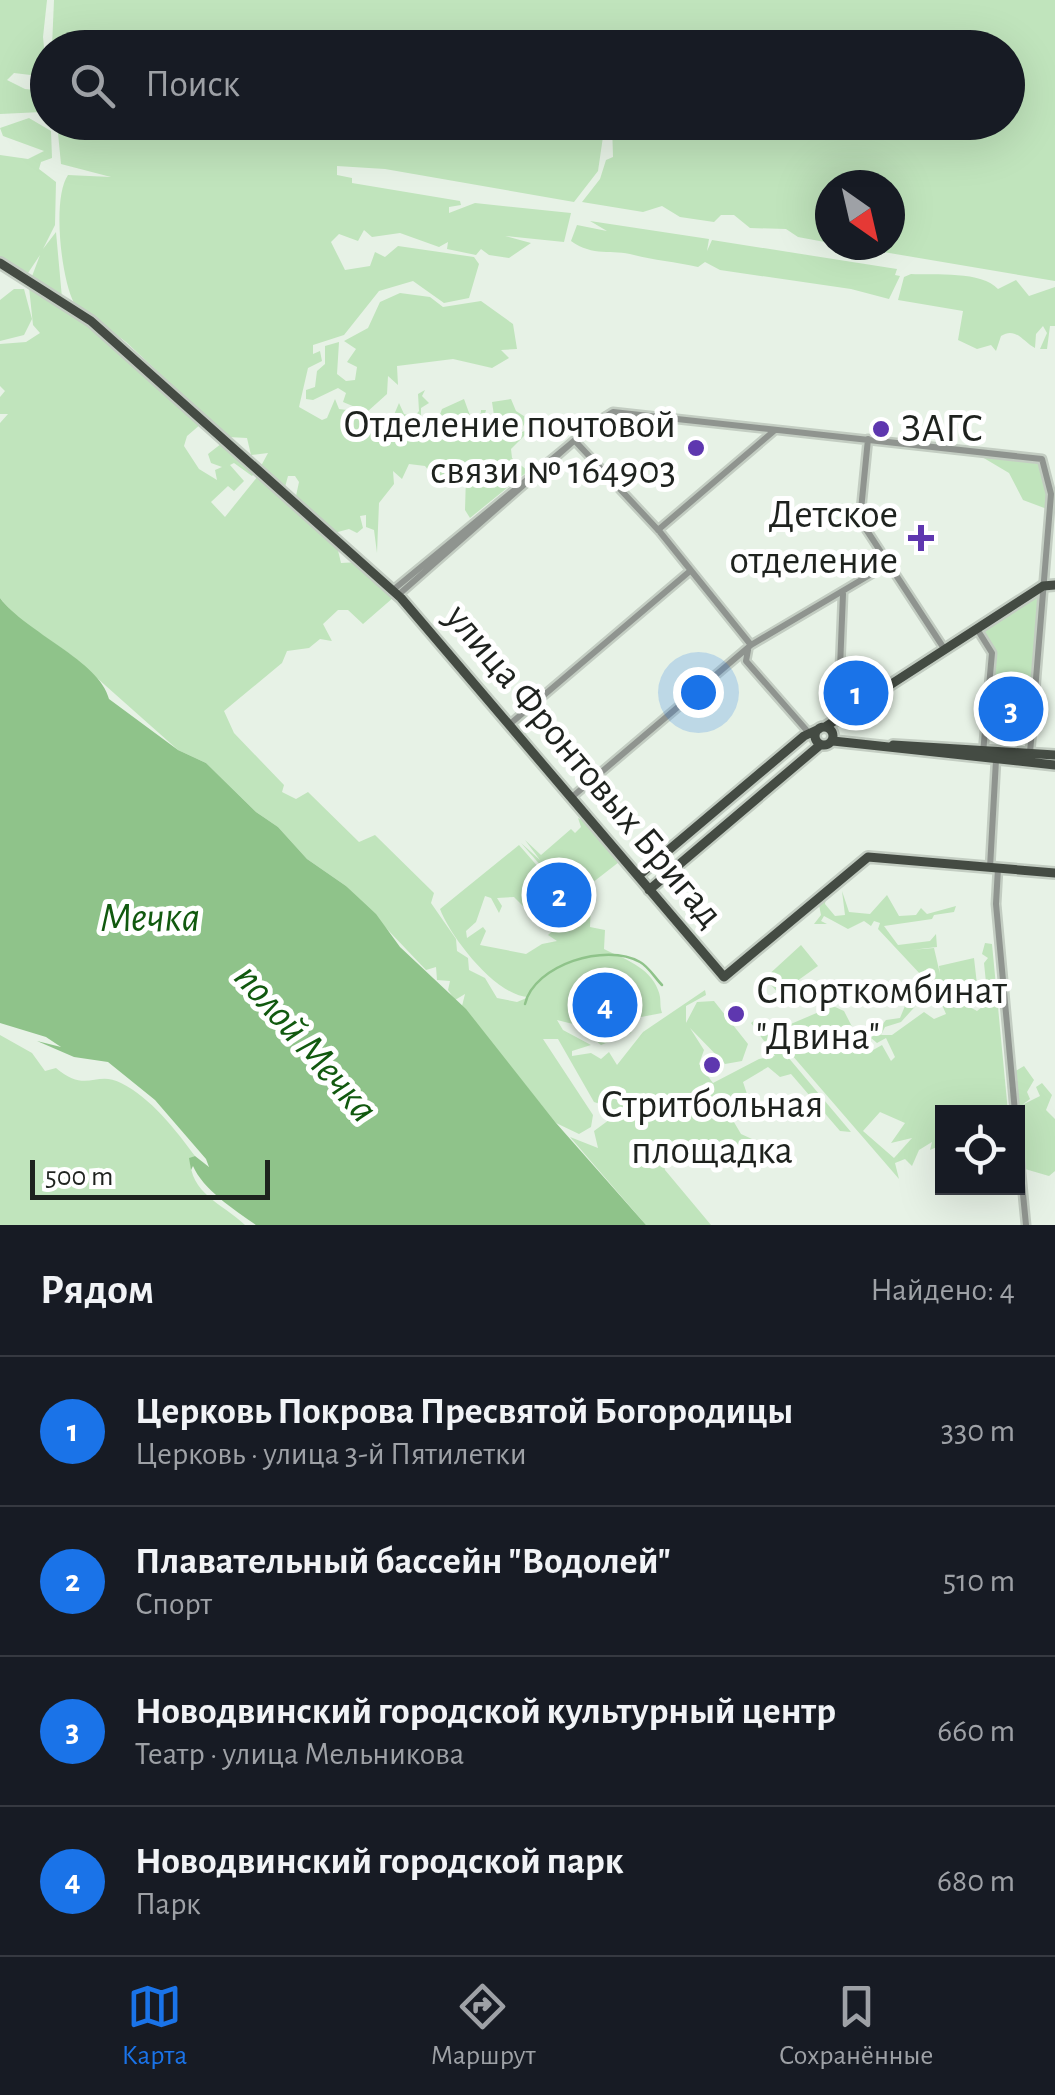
<!DOCTYPE html>
<html lang="ru">
<head>
<meta charset="utf-8">
<style>
  :root { --surface:#171b24; --page:#242831; --text:#f1f3f6; --muted:#9ea1a6; --line:#363941; --accent:#1a73e8 }
  body { margin:0; font-family:"Alegreya Sans",sans-serif; background:var(--page); color:var(--text) }
  .controls { position:absolute; right:30px; bottom:30px; display:grid; overflow:hidden; border-radius:0px; box-shadow:0 10px 40px #0002 }
  .controls button { width:90px; height:90px; display:grid; place-items:center; padding:0; border:0; border-bottom:2px solid var(--line); background:var(--surface); color:var(--text); font:50px sans-serif }
  .compass { position:absolute; left:815px; top:170px; width:90px; height:90px; border-radius:50%; background:var(--surface); box-shadow:0 10px 40px #0002; rotate:146deg }
  .scale { position:absolute; left:30px; bottom:25px; width:240px; box-sizing:border-box; padding-left:10px; border:5px solid #1e221e; border-top:0; font-size:28px; line-height:35px; white-space:nowrap; color:#1e221e; -webkit-text-stroke:8px #fff; paint-order:stroke }
  .you { position:absolute; left:698px; top:692px; width:35px; height:35px; margin:-25px; border:8px solid #fff; border-radius:50%; background:#1a73e8; box-shadow:0 0 0 15px #1a73e833 }
  .badge { display:grid; place-items:center; width:65px; height:65px; border-radius:50%; background:var(--accent); color:#fff; font-size:32px; font-weight:700 }
  .pin { position:absolute; translate:-50% -50%; border:5px solid #fff; box-shadow:0 2px 10px #0006 }
  .list { margin:0; padding:0; list-style:none }
  h2 { display:flex; justify-content:space-between; align-items:center; height:130px; margin:0; padding:0 40px; font-size:42px }
  h2 small { font-size:32px; font-weight:400; color:var(--muted) }
  .list li { display:grid; grid-template-columns:65px 1fr auto; gap:30px; align-items:center; box-sizing:border-box; height:150px; padding:0 40px; border-top:2px solid var(--line) }
  .list b { display:block; font-size:38px; white-space:nowrap }
  .list p { margin:0; font-size:32px; white-space:nowrap; color:var(--muted) }
  .list em { font-size:32px; font-style:normal; color:var(--muted) }
  .icon { flex:none; width:55px; height:55px; fill:none; stroke:currentColor; stroke-width:2; stroke-linecap:round; stroke-linejoin:round }
  .map { position:relative; flex:none; width:1055px; height:1225px; overflow:hidden }
  .search { position:absolute; background:var(--surface); box-shadow:0 10px 40px #0002; left:30px; right:30px; top:30px; height:110px; display:flex; align-items:center; gap:25px; box-sizing:border-box; padding:0 35px; border-radius:55px; color:var(--muted); font-size:38px }
  .sheet { height:730px; background:var(--surface) }
  nav { display:flex; justify-content:space-around; align-items:center; box-sizing:border-box; height:140px; border-top:2px solid var(--line); background:var(--surface); font-size:28px; color:var(--muted) }
  nav a { display:grid; justify-items:center; gap:5px }
  nav .on { color:var(--accent) }
  .map>svg:first-child { display:block }
  .green { fill:#c0e4bc; fill-rule:evenodd }
  .water { fill:#8fc38a }
  .lines { fill:none; stroke-linecap:round; stroke-linejoin:round }
  .stream { stroke:#8fc38a; stroke-width:2.5 }
  .minor-casing { stroke:#c3cdc2; stroke-width:11 }
  .major-casing { stroke:#c3cdc2; stroke-width:14 }
  .minor { stroke:#8f948f; stroke-width:6 }
  .major { stroke:#444b43; stroke-width:9 }
  .poi-dot { fill:#5e37af; stroke:#fff; stroke-width:4 }
  .labels { text-anchor:middle; dominant-baseline:central; stroke-width:10; stroke-linejoin:round; paint-order:stroke }
  .poi-label { font-size:40px; fill:#1e221e; stroke:#fff; text-anchor:end }
  .street-label { font-size:40px; fill:#1e221e; stroke:#fff }
  .water-label { font-size:42px; font-style:italic; fill:#11590f; stroke:#fff }
</style>
</head>
<body>
<div class="map">
<svg width="1055" height="1225" viewBox="0 0 1055 1225">
  <rect width="100%" height="100%" fill="#e7f2e6"/>
  <path class="green" d="M0,0H47L43,37L47,77L14,73L7,80L25,89L45,91L46,116L42,112L0,114Z
    M54,0H1055V281L842,245H890V185H830V243L798,237L786,229L750,228L734,215H721L714,222L680,217L662,206L643,212L582,202L600,179L606,160L613,157L612,123L1008,122V48L52,47Z
    M29,118L51,131L52,158L41,162L39,169L56,182L55,225L43,249L56,232L62,298L31,279L40,255L26,276L0,261V155L28,159L44,151L3,136L0,128Z
    M57,123H605L598,171L574,202L385,169L337,166V175L352,178V183L460,201L461,205L449,207V213L475,203L571,213L564,242L505,236L531,243L509,258L489,255L481,249L476,255L447,249L448,242L439,247L400,233L372,237L364,230L358,241L339,234L331,242L345,270L370,266L375,252L385,257L398,246L474,257L479,264L469,298L444,303L413,281L379,291L344,335L313,345V354L320,351L322,361L308,368L299,407L322,420L327,418L335,399L339,409L355,411L362,422H377L388,429L399,403L404,414L414,417L419,411L418,394L425,390L422,396L429,403L421,408V427L435,428L442,409L464,399L472,421H480L481,410H486L481,428L485,437L496,429L492,402L511,399L516,411L527,418L520,433L537,425L547,429L530,430L511,449L512,458L528,471L470,518L465,510L466,476L435,479L425,466L409,464L402,479L393,471L394,484L379,503L377,553L374,530L366,527V515L360,516L363,528L357,533L349,529L334,533L296,496L299,482L295,476H288L285,487L281,485L261,466L268,453L251,455L247,438L228,437L126,342L74,303C61,278 52,198 68,175L111,177L61,164Z
    M590,221L709,239L707,251L712,240L897,269L895,275L900,276L889,299L851,289L720,270L705,262L698,267C676,262 653,260 634,255C612,249 593,257 571,241L577,225L607,231Z
    M911,274C935,275 982,271 998,289L1016,280L1029,296L1055,287V326H1050L1047,349H1040L1047,333L1043,326L1036,334L1035,348C1024,343 1016,326 1001,336L996,351L991,345L977,349L958,340L963,311L898,300L904,277Z
    M29,287L78,315L201,424L187,436L184,446L199,469L217,480L215,470L222,467L211,463L208,454L226,440L257,471L252,476L234,463L230,465L244,481L234,491L228,486L211,502L225,517L258,476L336,542L341,563L359,562L394,597L363,624L348,610H338L323,624L332,641L320,639L309,648L287,651L282,663L224,711L234,733L284,785L282,792L296,799L308,792L359,842L375,835L434,893L431,903L456,939L457,951L468,958L469,970L485,978L497,998L517,1002L529,997C497,997 451,938 440,909L519,845L553,884L525,908L514,897L497,898L502,906L499,913L491,898L485,896L476,922L466,931L467,938L483,927L486,931L480,945L526,954L542,944L557,941L548,935L559,925L548,922L578,898L591,904L590,927L605,930L604,949C622,958 650,967 658,990C662,999 659,1004 662,1013L636,1018L631,1033L601,1045L577,1025L557,1020L563,1030L591,1045L572,1051V1056L591,1053L601,1059L609,1052L617,1065L643,1032L705,990L706,995L686,1006V1023L697,1002L714,1001L748,1044L742,1061L725,1064L690,1028L704,1050L699,1064L713,1083L759,1059L775,1056L751,1023L756,1019L851,1132L840,1131L791,1074L780,1077L768,1067L743,1082L747,1094L742,1104L728,1112L741,1134L752,1139L749,1145L705,1168L690,1165L673,1144L661,1150L665,1170L711,1225H646L570,1137L598,1148L594,1131L613,1117L603,1105L594,1102L558,1039H543L593,1115L591,1127L579,1134L556,1123L462,1006L465,994L455,1000L448,990L450,981L437,980L436,967L426,970L346,886L307,859L278,827L256,812L206,763L178,750L70,654L16,617L0,598V423L8,414H0V397L5,391L0,386V344L26,342L40,333L33,325Z
    M14,289H24L32,319L24,335L0,341V300Z
    M400,293L430,297L443,307L481,301L513,324L517,349L501,350L509,358L492,368L453,359L397,366L398,385L388,376L387,394L367,412L343,402L346,393L338,388L313,400L306,399V390L315,387L317,371L325,364V346L339,342L337,374L346,381L355,380L357,367L347,362L356,349L344,341L368,328L380,302Z
    M977,454L1040,464L1045,471L1047,509L1023,500L1009,473Z
    M1038,594L1033,688L995,684L990,719L995,655L984,632Z
    M578,818L590,824L619,862L574,897L560,880L562,877L558,880L545,864L542,867L521,843L540,860L525,840L541,855L571,829L575,833L581,827Z
    M842,891L849,912L870,914L887,895L899,916L916,915L921,908L927,914L956,906L954,912L934,915L932,919L884,926L898,945L930,941L936,934L937,947L911,950L934,948L940,974L939,966L974,958L979,1002L968,1006L977,1011L988,1002L984,963L988,958L982,954L985,943L992,944L1008,1112H942L939,1146L930,1150L932,1142L919,1150L912,1166L905,1159L895,1163L899,1179L785,1047L789,1039L803,1050L802,1036L796,1032L779,1038L772,1032L833,1006L844,1011L866,1054L882,1045L891,1061L895,1057L886,1038L877,1043L871,1038L886,1020L900,1018L907,1001L916,996L921,1000L901,1022L885,1027L881,1035H892L924,1012L934,1019L946,1014L936,991L878,929L880,923L874,921L871,926L864,921L848,929L824,916L821,921L827,924H814L821,915L818,900L826,896L825,904L835,916L845,915ZM880,1112L905,1123L891,1143L912,1138L894,1158L863,1131Z
    M801,945L818,966L779,994L765,978Z
    M0,1035L32,1053L45,1071L56,1068C86,1094 96,1070 121,1083C151,1098 175,1129 195,1156L190,1158C190,1194 222,1203 245,1225H0Z
    M1024,1066L1034,1080L1027,1092L1030,1099L1022,1105L1040,1096L1036,1087L1042,1083L1052,1095L1046,1110L1055,1119V1171L1049,1176L1025,1169L1028,1206L1014,1072Z"/>
  <path class="water" d="M0,598C25,632 100,661 109,699L178,750L206,763L256,812L278,827L307,859L346,886L376,914L400,947L466,1009L556,1123L646,1225H256C234,1210 202,1188 193,1166L191,1170L189,1158L195,1156L209,1167L206,1159L155,1100L108,1062L74,1057L37,1041L61,1047L46,1037L0,1023Z"/>
  <g class="lines">
    <path class="stream" d="M525,1004C534,965 606,942 640,962C649,967 655,978 662,985"/>
    <g class="minor-casing">
      <path id="minor" d="M868,439L860,520L945,650
        M576,442L660,532L751,645
        M658,530L775,430
        M393,590L580,436
        M397,596L592,425L613,412L1042,459L1051,494L1030,753
        M977,629L992,653L983,753
        M748,650L746,661L809,733
        M838,717L843,594
        M510,724L690,571
        M572,797L751,645L890,563
        M990,868L996,760
        M998,868L996,904L1015,1112
        M1018,1142L1026,1225"/>
    </g>
    <g class="major-casing">
      <path id="major" d="M0,263L91,321L401,598L724,977L868,857L1055,873
        M815 736a9 9 0 1 1 18 0a9 9 0 1 1-18 0Z
        M825,727L1043,586L1055,585
        M833,741L1055,765
        M893,745L1055,755
        M638,876L804,736L819,729
        M649,890L820,745"/>
    </g>
    <use href="#minor" class="minor"/>
    <use href="#major" class="major"/>
  </g>
  <g class="poi-dot">
    <circle cx="881" cy="429" r="10"/>
    <circle cx="696" cy="448" r="10"/>
    <path d="M916 523h10v10h10v10h-10v10h-10v-10h-10v-10h10z"/>
    <circle cx="736" cy="1014" r="10"/>
    <circle cx="712" cy="1065" r="10"/>
  </g>
  <g class="labels">
    <g class="poi-label">
      <text x="676" y="425">Отделение почтовой<tspan x="676" dy="46">связи № 164903</tspan></text>
      <text x="901" y="429" text-anchor="start">ЗАГС</text>
      <text x="898" y="515">Детское<tspan x="898" dy="46">отделение</tspan></text>
      <text x="756" y="991" text-anchor="start">Спорткомбинат<tspan x="756" dy="46">"Двина"</tspan></text>
      <text x="712" y="1105" text-anchor="middle">Стритбольная<tspan x="712" dy="46">площадка</tspan></text>
    </g>
    <g class="street-label">
      <text transform="translate(584 766) rotate(50)">улица Фронтовых Бригад</text>
    </g>
    <g class="water-label">
      <text x="150" y="918">Мечка</text>
      <text transform="translate(306 1043) rotate(49)">полой Мечка</text>
    </g>
  </g>
</svg>
<div class="controls">
<button><svg class="icon" aria-label="locate" viewBox="0 0 24 24"><circle cx="12" cy="12" r="6"/><path d="M12 2v4M12 18v4M2 12h4M18 12h4"/></svg></button>
</div>
<svg class="compass" viewBox="-18 -18 36 36"><path d="M0-13l5 13h-10z" fill="#e53935"/><path d="M0 13l5-13h-10z" fill="#9ea1a6"/></svg>
<div class="scale">500 m</div>
<div class="you"></div>
<div class="pin badge" style="left:856px;top:693px">1</div>
<div class="pin badge" style="left:559px;top:895px">2</div>
<div class="pin badge" style="left:1011px;top:709px">3</div>
<div class="pin badge" style="left:605px;top:1005px">4</div>
<div class="search"><svg class="icon" aria-label="search" viewBox="0 0 24 24"><circle cx="10" cy="10" r="6"/><path d="M15 15l6 6"/></svg>Поиск</div>
</div>
<section class="sheet">
<h2>Рядом<small>Найдено: 4</small></h2>
<ul class="list">
<li><span class="badge">1</span><div><b>Церковь Покрова Пресвятой Богородицы</b><p>Церковь · улица 3-й Пятилетки</p></div><em>330 m</em></li>
<li><span class="badge">2</span><div><b>Плавательный бассейн &quot;Водолей&quot;</b><p>Спорт</p></div><em>510 m</em></li>
<li><span class="badge">3</span><div><b>Новодвинский городской культурный центр</b><p>Театр · улица Мельникова</p></div><em>660 m</em></li>
<li><span class="badge">4</span><div><b>Новодвинский городской парк</b><p>Парк</p></div><em>680 m</em></li>
</ul>
</section>
<nav>
<a class="on"><svg class="icon" aria-label="map" viewBox="0 0 24 24"><path d="M3 6l6-2 6 2 6-2v14l-6 2-6-2-6 2zM9 4v14M15 6v14"/></svg>Карта</a>
<a><svg class="icon" aria-label="directions" viewBox="0 0 24 24"><path d="M12 3l9 9-9 9-9-9zM9 14v-3h6M13 9l2 2-2 2"/></svg>Маршрут</a>
<a><svg class="icon" aria-label="saved" viewBox="0 0 24 24"><path d="M7 4h10v16l-5-4-5 4z"/></svg>Сохранённые</a>
</nav>
</body>
</html>
